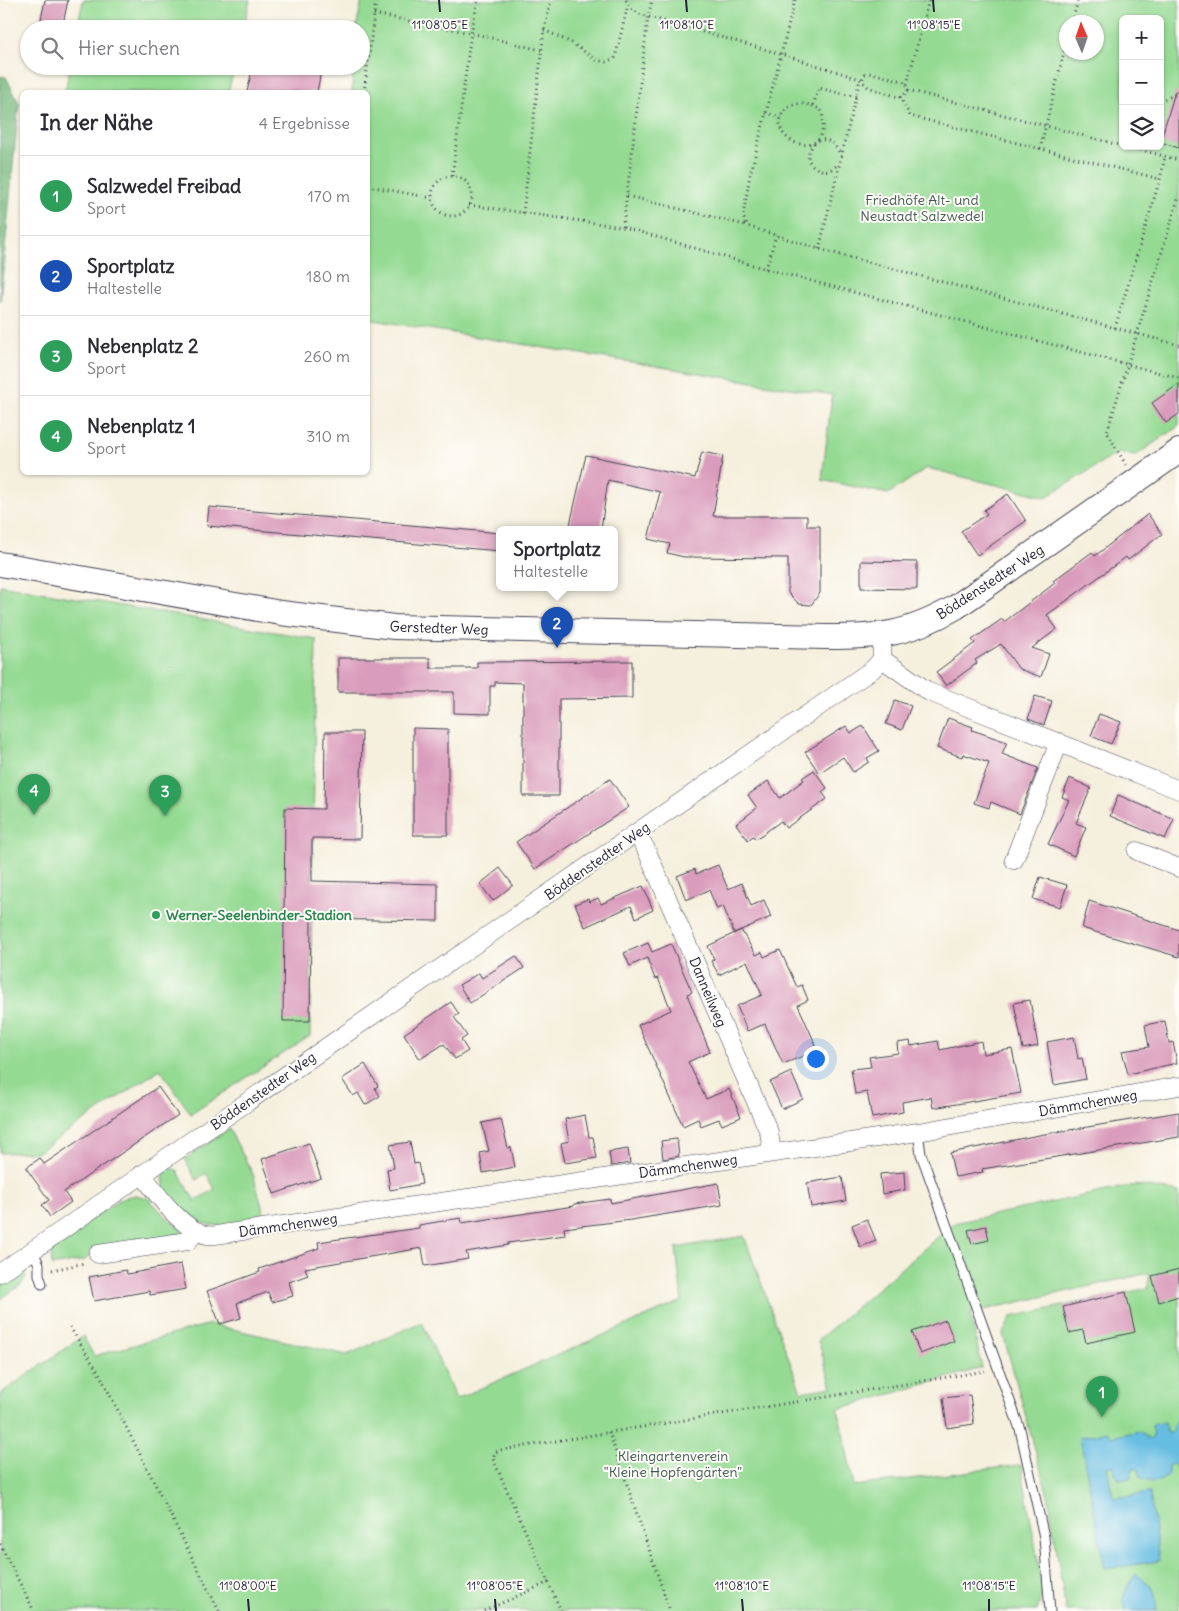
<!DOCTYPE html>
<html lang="de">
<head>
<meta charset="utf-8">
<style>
  :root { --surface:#fff; --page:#f7f7f7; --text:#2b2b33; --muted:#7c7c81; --line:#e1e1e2; --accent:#111827 }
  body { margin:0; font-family:Delius,sans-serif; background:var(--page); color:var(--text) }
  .controls { position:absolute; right:15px; top:15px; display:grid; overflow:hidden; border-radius:8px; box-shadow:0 1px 4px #0004 }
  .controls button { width:45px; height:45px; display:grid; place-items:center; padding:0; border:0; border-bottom:1px solid var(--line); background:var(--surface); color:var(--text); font:25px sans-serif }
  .compass { position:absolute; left:1059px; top:15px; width:45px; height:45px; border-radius:50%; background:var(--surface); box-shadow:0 1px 4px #0004; rotate:358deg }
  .you { position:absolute; left:815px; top:1058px; width:18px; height:18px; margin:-12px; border:4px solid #fff; border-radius:50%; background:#1a73e8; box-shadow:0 0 0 8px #1a73e833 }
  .badge { display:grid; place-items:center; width:32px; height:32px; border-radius:50%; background:var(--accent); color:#fff; font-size:16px; font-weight:700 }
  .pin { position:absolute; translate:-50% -41px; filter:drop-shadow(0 1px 2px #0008) }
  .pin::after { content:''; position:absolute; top:26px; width:18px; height:15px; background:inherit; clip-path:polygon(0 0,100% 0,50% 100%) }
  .popup { position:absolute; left:496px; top:526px; width:122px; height:65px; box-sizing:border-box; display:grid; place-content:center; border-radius:8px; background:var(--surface); filter:drop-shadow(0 1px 4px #0005); font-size:16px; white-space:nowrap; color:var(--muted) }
  .popup b { font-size:19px; color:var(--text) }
  .popup::after { content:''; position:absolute; left:50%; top:100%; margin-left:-10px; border:10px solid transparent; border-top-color:var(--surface) }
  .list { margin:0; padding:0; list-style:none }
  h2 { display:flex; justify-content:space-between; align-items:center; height:65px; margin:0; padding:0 20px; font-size:21px }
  h2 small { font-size:16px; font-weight:400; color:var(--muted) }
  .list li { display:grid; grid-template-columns:32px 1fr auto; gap:15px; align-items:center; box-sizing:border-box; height:80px; padding:0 20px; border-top:1px solid var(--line) }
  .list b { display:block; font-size:19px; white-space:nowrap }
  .list p { margin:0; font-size:16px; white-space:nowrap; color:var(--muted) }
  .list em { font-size:16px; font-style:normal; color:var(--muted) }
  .icon { flex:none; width:28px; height:28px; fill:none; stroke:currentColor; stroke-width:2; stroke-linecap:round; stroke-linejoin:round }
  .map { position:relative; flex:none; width:1179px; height:1611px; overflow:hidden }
  .search { position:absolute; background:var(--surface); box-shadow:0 1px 4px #0004; left:20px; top:20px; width:350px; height:55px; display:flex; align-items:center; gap:12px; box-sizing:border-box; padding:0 18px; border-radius:28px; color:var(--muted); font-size:19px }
  .panel { position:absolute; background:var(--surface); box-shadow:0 1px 4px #0004; left:20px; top:90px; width:350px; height:385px; border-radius:8px }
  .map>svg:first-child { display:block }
  .green { fill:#94da93; stroke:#5b7e67; fill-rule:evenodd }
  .forest { fill:#77ba7d; stroke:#4c6e5c }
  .water { fill:#65bde2; stroke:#44708e }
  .building { fill:#da9cbc }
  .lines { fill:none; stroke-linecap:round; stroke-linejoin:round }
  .lane-casing { stroke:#424153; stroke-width:11 }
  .street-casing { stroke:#424153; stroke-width:19 }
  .secondary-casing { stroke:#424153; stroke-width:26 }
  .path { stroke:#424153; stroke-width:3; stroke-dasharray:1 4; stroke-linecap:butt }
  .lane { stroke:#fff; stroke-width:9 }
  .street { stroke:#fff; stroke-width:18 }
  .secondary { stroke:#fff; stroke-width:24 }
  .ticks { fill:none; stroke:#22223b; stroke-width:2 }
  .leisure-dot { fill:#2e9e5b; stroke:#fdfcf7; stroke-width:2 }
  .labels { text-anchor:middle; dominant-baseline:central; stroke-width:4; stroke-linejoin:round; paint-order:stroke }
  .park-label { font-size:14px; fill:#445955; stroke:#fdfcf7 }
  .street-label { font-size:14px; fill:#22223b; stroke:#fdfcf7 }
  .leisure-label { font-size:14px; font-weight:bold; fill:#27864d; stroke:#fdfcf7; text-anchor:start }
  .ticks-label { font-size:12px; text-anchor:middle; fill:#22223b; stroke:#fdfcf7; stroke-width:4; stroke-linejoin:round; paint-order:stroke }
</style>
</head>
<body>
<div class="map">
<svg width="1179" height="1611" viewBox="0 0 1179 1611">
  <rect width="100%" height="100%" fill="#fdfcf7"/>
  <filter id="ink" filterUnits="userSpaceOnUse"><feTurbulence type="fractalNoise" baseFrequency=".02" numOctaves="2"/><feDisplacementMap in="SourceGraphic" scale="10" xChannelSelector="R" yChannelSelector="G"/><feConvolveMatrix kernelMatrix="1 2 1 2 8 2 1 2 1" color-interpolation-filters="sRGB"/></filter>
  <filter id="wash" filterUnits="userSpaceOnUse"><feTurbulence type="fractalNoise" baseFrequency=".0096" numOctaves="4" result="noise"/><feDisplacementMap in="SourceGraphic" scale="20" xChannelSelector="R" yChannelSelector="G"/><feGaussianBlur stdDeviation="1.12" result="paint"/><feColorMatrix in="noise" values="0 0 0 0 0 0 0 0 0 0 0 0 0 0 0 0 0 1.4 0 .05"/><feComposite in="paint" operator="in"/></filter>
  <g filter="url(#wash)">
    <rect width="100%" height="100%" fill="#f5efdd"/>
    <path class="green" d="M83,0H250L243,29H77Z
      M362,0H1179V426L1135,456L1118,453L1046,497L927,468L888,494L822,480L832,395L368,319V92H352L353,66H361V29H356ZM1123,19H1160V146H1123ZM1066,22H1096V52H1066Z
      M70,66H235L228,92H65Z
      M0,585L316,639L310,1036L191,1114L160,1069L38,1152L0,1153Z
      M229,1129L253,1174L266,1221C235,1225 210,1232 182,1214C175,1210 170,1203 165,1197L163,1173L170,1168L177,1170L195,1201L215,1189L206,1173L196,1180L185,1159Z
      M1135,1185L1179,1192V1611H1066L1049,1500L1003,1334L1011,1317L1148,1288L1149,1273L970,1313L982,1368L838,1409L854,1486L1021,1465L1043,1589L1037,1611H0V1394L83,1336L94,1356L210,1324L347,1355L422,1322L456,1399L682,1301L676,1248L744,1236L801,1392L832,1387L818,1340L954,1223Z
      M135,1195L148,1198L165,1216L181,1229V1234L95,1251L85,1260L52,1266L51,1254L56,1244L122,1198Z
      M22,1268L26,1276L22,1284L0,1300V1285Z"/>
    <path class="forest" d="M0,76L6,77L19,103L0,301Z"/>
    <path class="water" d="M1179,1419V1472L1173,1463L1168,1466V1475C1158,1484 1152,1483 1140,1477L1139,1470L1133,1468L1130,1478L1120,1480L1114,1474V1466H1107L1113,1498L1150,1493L1159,1561L1105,1569L1080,1437L1107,1432L1112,1437L1139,1431L1150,1440L1153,1437L1152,1425L1165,1422L1167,1433H1172L1175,1422Z
      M1136,1574C1152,1586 1157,1590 1156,1611H1126C1120,1596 1127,1586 1136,1574Z"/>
    <g id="blocks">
      <path class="building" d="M45,0H68L62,29H39Z
        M253,66H322L317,92H247Z
        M1175,92H1179V148L1160,142Z
        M1179,384V414L1166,423L1152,403Z
        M702,452L723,456L713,516H807V526H820V593L811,605L799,604L788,593V558L684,557L667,553L670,544L648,539L660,492L608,480L601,529H569L586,455L695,478Z
        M1008,494L1026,521L977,555L961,531L987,514L984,510Z
        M209,507L500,533V551L207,526Z
        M1148,514L1162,534L1128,560L1126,557L1047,615L1057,629L1032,648L1049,654L1041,677L1019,669L1001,644L975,660L977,663L946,686L936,672L975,643L972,640L1002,619L1004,622L1055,583L1053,581L1092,552L1095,556Z
        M861,561L917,562V589L861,588Z
        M338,658H430V668H477V662L632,661V698L559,699V796H523V683L495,682V686H490V714L454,713V692H338Z
        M1035,696L1052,701L1044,725L1028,719Z
        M895,700L911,706L902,730L886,724Z
        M1099,714L1121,722L1111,744L1091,736Z
        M948,718L973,727L972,730L1007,742L1002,754L1038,768L1020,814L991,802L989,808L974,803L989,763L963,754L962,757L937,748Z
        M846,726L851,733L863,726L879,751L867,758L869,762L853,772L843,757L819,773L805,752Z
        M413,728L448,729V835H413Z
        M325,732H362L360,839L312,838V881L438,884V921L311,919L310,1021H283L285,808L324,809Z
        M814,770L827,788L822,792L827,799L786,828L781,821L756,839L753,836L748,840L736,824L757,808L748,795L768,781L780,798L804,780L802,778Z
        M1070,778L1091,788L1076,823L1086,827L1074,856L1048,844L1069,800L1062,797Z
        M610,779L629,807L535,869L516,842Z
        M1118,795L1174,819L1165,839L1110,816Z
        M718,865L728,889L742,883L751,906L764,900L771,917L734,933L723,906L717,909L709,890L686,900L677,876L695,869L696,874Z
        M500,868L513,885L493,901L480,884Z
        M1040,877L1067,885L1060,907L1033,899Z
        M643,886L653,910L636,918L631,906L585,927L575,904L588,899L589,902L598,898L601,904Z
        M1089,901L1179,930V957L1082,928Z
        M741,930L756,955L762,952L764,957L780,950L797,987L802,985L808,1000L798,1005L818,1050L783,1064L765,1024L747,1031L737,1006L762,995L747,961L719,975L711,961L714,959L708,946Z
        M648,943L652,952L671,944L692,992L687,994L710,1052L688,1062L706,1099L729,1089L741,1117L722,1125L719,1119L701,1126L698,1119L683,1126L638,1025L671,1010L658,978L655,979L647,958L630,966L624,953Z
        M516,956L524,968L470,1003L459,985L479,973L482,978Z
        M1030,1000L1038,1046L1023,1049L1014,1003Z
        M451,1002L459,1014L454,1017L467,1036L461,1040L468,1051L455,1059L444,1044L420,1059L404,1034Z
        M1165,1021L1169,1043L1173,1042L1177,1063L1128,1074L1122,1051L1149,1047L1145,1025Z
        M1074,1037L1078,1059L1082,1058L1086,1079L1054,1085L1047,1042Z
        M910,1041L911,1046L938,1041L940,1050L981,1041L983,1054L1012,1049L1021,1093L933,1108L931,1097L902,1102L903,1112L872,1118L867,1092L855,1094L851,1069L871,1067L869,1057L898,1053L897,1043Z
        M365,1064L378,1086L375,1088L380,1096L365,1105L358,1093L353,1096L342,1079Z
        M791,1072L803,1099L782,1109L770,1082Z
        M158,1087L178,1115L64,1192L71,1202L50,1217L42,1205L49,1200L26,1168L40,1158L44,1164Z
        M1179,1112V1137L982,1169L983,1172L955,1177L950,1153L1039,1135Z
        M585,1115L589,1137H593L597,1158L565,1163L561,1143L569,1141L565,1119Z
        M501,1119L508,1148L511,1147L515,1167L483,1173L480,1153L489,1151L482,1123Z
        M677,1139L679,1156L663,1159L661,1141Z
        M410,1142L414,1164L418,1163L422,1184L390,1190L387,1169L394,1168L390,1145Z
        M309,1143L321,1178L274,1194L262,1159Z
        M628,1149L630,1163L611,1166L609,1152Z
        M904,1172L905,1190L882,1194L880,1174Z
        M842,1177L846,1201L811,1207L807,1183Z
        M718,1183L722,1205L631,1220L564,1228L565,1235L508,1243V1245L466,1252L468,1259L425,1266L422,1248L305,1268L308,1275L289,1282L293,1296L272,1302L268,1292L237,1303L241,1318L220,1324L207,1291L260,1272L259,1269L319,1248L318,1242L419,1228V1225L461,1218L462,1223L574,1206V1204L610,1199L611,1203Z
        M867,1219L876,1241L860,1247L852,1225Z
        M986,1226L989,1240L972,1244L968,1230Z
        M181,1264L186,1289L150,1295L149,1291L94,1301L89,1277L126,1270L127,1274Z
        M1179,1269V1296L1159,1302L1152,1276Z
        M1126,1292L1135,1332L1086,1343L1083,1330L1069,1333L1063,1307Z
        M946,1320L954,1341L920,1354L912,1332Z
        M970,1395L974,1424L947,1428L943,1398Z"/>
    </g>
  </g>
  <g filter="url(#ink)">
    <use href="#blocks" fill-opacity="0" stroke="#424153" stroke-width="1"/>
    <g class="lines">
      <g class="lane-casing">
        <path id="lane" d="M918,1132L921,1154L1020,1429L1044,1537L1050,1611
          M32,1250L39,1264V1275L42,1284"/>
      </g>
      <g class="street-casing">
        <path id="street" d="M882,659L929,692L1179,790
          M637,834L646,849L769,1132L772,1153
          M1137,851L1179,868
          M1014,860L1059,742
          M142,1174C156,1193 182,1230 207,1235C211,1236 217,1235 222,1234L918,1132L1179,1086
          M98,1254L188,1241L197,1231
          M0,1273L873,669L882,659V636"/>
      </g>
      <g class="secondary-casing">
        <path id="secondary" d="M0,564L281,613L394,627L826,637C881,637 907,635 956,607L1179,451"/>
      </g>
      <path class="path" d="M626,0L631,8L639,14L781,54L860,79L868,87L898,97L903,96L908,90L907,84L903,81L872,73L865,74L862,80
        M795,0L750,175L743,216L747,226L819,249L1179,345
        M374,14L471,33L541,50
        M1072,22L1078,0
        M544,30L572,43L596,60L606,62L615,58L628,5
        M907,84L929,0
        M908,90L1123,146
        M364,92L376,0
        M900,97L910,116L1160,179
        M1160,101L1179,93
        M813,105L819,88L856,97
        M766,113L781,117
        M818,140C831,138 836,146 841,156
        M815,142C809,145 802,145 796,143C764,130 784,88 821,110C825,120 824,131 818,140
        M814,143L809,151L808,159C814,171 829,175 838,164
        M1126,146L1179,160
        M1040,149L1066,44
        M452,176L471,33L478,0
        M432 196a20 20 0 1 1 40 0a20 20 0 1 1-40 0Z
        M368,186L432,198
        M627,196L745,225
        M469,205L623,227L766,269L1179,378
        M523,213L544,30L551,0
        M623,227L648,17L652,0
        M819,249L860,79
        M766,269L776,235
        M1115,328L1160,179L1165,157
        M1126,465L1107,432L1179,196
        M52,1270L85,1263
        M70,1327L100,1375L219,1611
        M609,1432L670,1611
        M0,1544L34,1611
        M484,1611L549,1582
        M561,1611L493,1459L495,1452L501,1450L985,1371"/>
      <use href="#lane" class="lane"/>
      <use href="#street" class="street"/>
      <use href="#secondary" class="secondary"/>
    </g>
  </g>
  <path class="ticks" d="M439,0L440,12M686,0L687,12M933,0L934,12M248,1599L249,1611M495,1599L496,1611M742,1599L743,1611M989,1599V1611"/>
  <circle class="leisure-dot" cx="156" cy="915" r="5"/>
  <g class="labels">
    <g class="park-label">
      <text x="922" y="200">Friedhöfe Alt- und<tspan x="922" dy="16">Neustadt Salzwedel</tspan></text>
      <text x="673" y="1456">Kleingartenverein<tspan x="673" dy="16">"Kleine Hopfengärten"</tspan></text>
    </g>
    <g class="street-label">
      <text transform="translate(990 582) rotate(-33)">Böddenstedter Weg</text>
      <text transform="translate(439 628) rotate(2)">Gerstedter Weg</text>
      <text transform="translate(597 861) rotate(-35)">Böddenstedter Weg</text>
      <text transform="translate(708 992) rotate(67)">Danneilweg</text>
      <text transform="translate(263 1091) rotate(-35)">Böddenstedter Weg</text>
      <text transform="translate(1088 1103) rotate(-10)">Dämmchenweg</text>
      <text transform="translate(688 1166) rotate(-8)">Dämmchenweg</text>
      <text transform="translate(288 1225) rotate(-8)">Dämmchenweg</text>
    </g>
    <g class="leisure-label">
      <text x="166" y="915">Werner-Seelenbinder-Stadion</text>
    </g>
  </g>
  <g class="ticks-label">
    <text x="440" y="29">11°08'05"E</text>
    <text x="687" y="29">11°08'10"E</text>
    <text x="934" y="29">11°08'15"E</text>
    <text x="248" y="1590">11°08'00"E</text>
    <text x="495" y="1590">11°08'05"E</text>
    <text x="742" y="1590">11°08'10"E</text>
    <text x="989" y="1590">11°08'15"E</text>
  </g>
</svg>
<div class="controls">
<button>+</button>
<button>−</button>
<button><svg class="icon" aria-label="layers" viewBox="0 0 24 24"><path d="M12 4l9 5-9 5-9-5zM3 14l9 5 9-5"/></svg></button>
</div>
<svg class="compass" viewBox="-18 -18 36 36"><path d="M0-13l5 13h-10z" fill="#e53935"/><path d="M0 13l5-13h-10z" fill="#7c7c81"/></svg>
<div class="you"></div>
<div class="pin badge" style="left:1102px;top:1417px;background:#2e9e5b">1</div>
<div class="pin badge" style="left:557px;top:648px;background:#1a4fb4">2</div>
<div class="popup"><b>Sportplatz</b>Haltestelle</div>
<div class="pin badge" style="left:165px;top:816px;background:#2e9e5b">3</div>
<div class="pin badge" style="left:34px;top:815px;background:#2e9e5b">4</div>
<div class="search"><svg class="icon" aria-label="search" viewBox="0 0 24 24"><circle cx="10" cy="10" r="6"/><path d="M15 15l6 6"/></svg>Hier suchen</div>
<section class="panel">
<h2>In der Nähe<small>4 Ergebnisse</small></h2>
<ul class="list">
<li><span class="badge" style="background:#2e9e5b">1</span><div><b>Salzwedel Freibad</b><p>Sport</p></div><em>170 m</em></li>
<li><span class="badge" style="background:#1a4fb4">2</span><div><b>Sportplatz</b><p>Haltestelle</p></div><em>180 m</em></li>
<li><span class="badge" style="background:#2e9e5b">3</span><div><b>Nebenplatz 2</b><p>Sport</p></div><em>260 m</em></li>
<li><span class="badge" style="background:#2e9e5b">4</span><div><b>Nebenplatz 1</b><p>Sport</p></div><em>310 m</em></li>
</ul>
</section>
</div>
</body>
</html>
